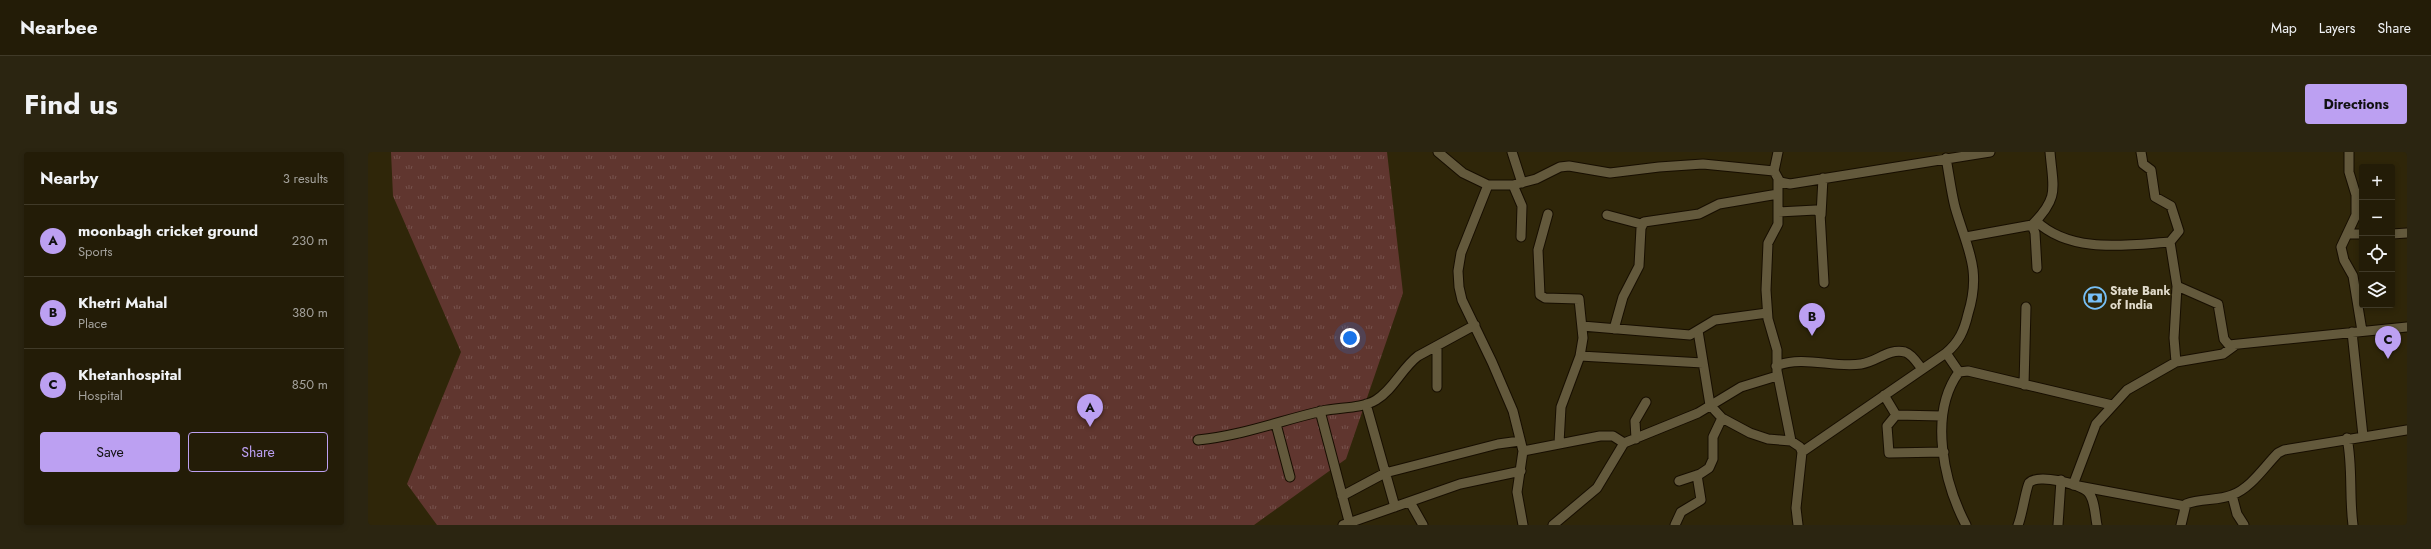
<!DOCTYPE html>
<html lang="en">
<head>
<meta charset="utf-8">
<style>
  :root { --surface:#231c07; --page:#2b2511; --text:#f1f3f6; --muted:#a3a19b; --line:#403a28; --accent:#bca0f2 }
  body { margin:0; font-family:Jost,sans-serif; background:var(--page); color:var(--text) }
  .controls { position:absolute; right:12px; top:12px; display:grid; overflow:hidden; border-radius:4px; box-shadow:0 2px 6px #0003 }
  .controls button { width:36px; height:36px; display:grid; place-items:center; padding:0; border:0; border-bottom:1px solid var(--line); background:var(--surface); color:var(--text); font:20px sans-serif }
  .you { position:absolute; left:982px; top:186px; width:14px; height:14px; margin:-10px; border:3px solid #fff; border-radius:50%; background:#1a73e8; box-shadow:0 0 0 6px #1a73e833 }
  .badge { display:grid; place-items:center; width:26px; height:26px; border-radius:50%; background:var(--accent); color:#111; font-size:13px; font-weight:700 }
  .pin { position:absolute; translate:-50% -33px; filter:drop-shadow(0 1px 2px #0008) }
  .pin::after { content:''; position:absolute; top:21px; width:14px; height:12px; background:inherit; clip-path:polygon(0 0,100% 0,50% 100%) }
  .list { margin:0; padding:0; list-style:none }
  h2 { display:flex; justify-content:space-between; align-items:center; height:52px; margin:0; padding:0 16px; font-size:17px }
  h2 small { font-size:13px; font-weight:400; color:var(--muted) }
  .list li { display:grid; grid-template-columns:26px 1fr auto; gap:12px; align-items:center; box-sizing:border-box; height:72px; padding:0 16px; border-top:1px solid var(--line) }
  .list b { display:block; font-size:15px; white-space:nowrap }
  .list p { margin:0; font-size:13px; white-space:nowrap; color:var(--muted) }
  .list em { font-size:13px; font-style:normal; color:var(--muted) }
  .actions { display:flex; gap:8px; padding:12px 16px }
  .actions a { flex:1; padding:9px 0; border:1px solid var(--accent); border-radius:4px; text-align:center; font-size:14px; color:var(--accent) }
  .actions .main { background:var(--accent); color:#111 }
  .icon { flex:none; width:22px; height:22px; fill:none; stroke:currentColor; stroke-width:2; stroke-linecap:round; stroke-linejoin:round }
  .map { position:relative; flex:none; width:2039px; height:373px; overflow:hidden; border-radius:4px }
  header { display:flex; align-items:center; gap:24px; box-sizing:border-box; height:56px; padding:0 20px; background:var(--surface); border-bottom:1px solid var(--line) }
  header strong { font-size:19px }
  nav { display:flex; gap:22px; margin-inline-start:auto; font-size:14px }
  .intro { display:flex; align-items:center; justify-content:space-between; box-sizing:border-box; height:96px; padding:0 24px }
  h1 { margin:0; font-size:28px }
  .button { padding:10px 18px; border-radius:4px; background:var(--accent); color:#111; font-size:14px; font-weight:700 }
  main { display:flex; gap:24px; padding:0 24px }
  aside { flex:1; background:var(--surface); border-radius:4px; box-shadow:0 2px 6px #0003 }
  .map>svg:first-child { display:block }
  .grass { fill:url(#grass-tufts) }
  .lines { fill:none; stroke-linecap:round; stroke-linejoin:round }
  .street-casing { stroke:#170e00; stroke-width:11 }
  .street { stroke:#63593c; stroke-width:9 }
  .labels { text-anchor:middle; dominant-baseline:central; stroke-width:3; stroke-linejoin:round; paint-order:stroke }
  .poi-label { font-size:12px; font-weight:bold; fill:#e1dbcb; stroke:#2f2609; text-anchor:start }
</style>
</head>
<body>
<header>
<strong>Nearbee</strong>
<nav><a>Map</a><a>Layers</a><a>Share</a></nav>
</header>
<div class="intro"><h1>Find us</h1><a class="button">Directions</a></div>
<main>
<aside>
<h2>Nearby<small>3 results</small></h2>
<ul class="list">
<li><span class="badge">A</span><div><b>moonbagh cricket ground</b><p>Sports</p></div><em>230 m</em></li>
<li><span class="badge">B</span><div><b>Khetri Mahal</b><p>Place</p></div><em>380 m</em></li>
<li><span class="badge">C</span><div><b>Khetanhospital</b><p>Hospital</p></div><em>850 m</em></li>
</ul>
<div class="actions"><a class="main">Save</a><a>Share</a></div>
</aside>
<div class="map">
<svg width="2039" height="373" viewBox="0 0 2039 373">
  <defs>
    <pattern id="grass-tufts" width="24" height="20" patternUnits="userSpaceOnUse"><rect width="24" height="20" fill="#60362f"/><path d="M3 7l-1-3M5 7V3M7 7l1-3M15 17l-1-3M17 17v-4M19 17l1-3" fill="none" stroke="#76524c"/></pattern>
  </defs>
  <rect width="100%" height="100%" fill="#2f2609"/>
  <path class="grass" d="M23,0H1019L1035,141L978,307L886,373H69L39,332L93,200L25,44Z"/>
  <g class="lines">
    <g class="street-casing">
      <path id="street" d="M1070,0L1095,21L1120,33H1145L1168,27L1192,15L1201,14L1242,21L1291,15L1335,12L1406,19
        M1144,0L1154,31
        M1410,0L1406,19L1412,30L1422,32L1622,0
        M1773,0L1775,12L1783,18L1787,45L1803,54L1811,79L1802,90L1809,134L1806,186L1808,210
        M1981,0V20L1988,43V63L1973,95L1976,108L1985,124L1994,179
        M1410,27V72L1400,91L1398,138L1400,167L1409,198V219L1423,289
        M1120,33L1093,101L1090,119L1091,135L1094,148L1124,210L1145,259L1155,299L1149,340L1155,373
        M1145,33L1154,54L1153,85
        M1410,60L1448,58L1452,61L1456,131
        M1180,62L1170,98L1172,143L1177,146L1211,147L1215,186L1212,204L1193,255L1191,291
        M1239,63L1273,72
        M1453,63L1455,26
        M1668,69C1703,102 1758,93 1802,90
        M1664,73C1692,45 1685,36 1682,0
        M1979,82H1994
        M2024,82L2039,81
        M1598,85L1664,73L1667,81L1669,116
        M1809,134L1850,152L1856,187L1861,193L2039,175
        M1214,174L1322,183L1347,168L1399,161
        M1246,177L1255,145L1271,114L1273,76L1276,70L1331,62L1351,52L1410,42
        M1330,179L1342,253L1354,266L1382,281L1400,287L1423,289L1432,295L1434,300L1428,356L1430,373
        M1984,180L1995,284
        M1578,201L1591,220
        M1212,204L1335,211
        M1408,214C1436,203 1464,216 1493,212C1509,210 1520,196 1537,200C1544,202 1550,212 1554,217
        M1656,233L1658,155
        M1069,235V194
        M1516,243L1528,263
        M998,252L1027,355
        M952,259L982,373
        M1574,264L1528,263L1519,274L1521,301L1576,300
        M908,272L922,325
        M1979,286C1985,315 1981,344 1985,373
        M1268,287L1267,269L1278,250
        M830,288C876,283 911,269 954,259C971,255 993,257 1008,248C1025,238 1034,216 1050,204L1107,173
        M1155,299L1232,284H1245L1256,291
        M1434,300L1578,201C1591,190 1596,179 1600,162C1614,117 1599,97 1587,55C1583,39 1581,22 1578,6
        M1311,329L1332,322L1341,316L1345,307V285L1354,266
        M1864,343L1869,362L1876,373
        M974,344L1017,321L1130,292L1152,289
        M1042,350L1055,373
        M1817,354L1705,333L1728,272L1759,238L1808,210L1855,202L1866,194
        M975,373L1092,332L1153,319
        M1185,373L1229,336L1256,291L1330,261L1373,235L1409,224
        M1307,373L1313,360L1333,348L1329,323
        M1598,373C1576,331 1560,262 1591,220L1600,219L1744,253
        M1650,373C1654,364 1658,336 1661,331C1670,321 1712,332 1720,340C1727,347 1727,364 1729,373
        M1690,373L1693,328
        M1813,373L1818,352C1833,346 1850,349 1864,343C1883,336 1896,315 1910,301L1916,298L2039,278"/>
    </g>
    <use href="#street" class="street"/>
  </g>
  <defs>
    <g id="bank-ring" transform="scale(1.15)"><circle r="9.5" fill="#2f2609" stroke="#77c0f7" stroke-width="1.5"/><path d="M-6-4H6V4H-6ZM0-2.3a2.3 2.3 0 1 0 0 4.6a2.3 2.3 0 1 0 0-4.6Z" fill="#77c0f7"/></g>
  </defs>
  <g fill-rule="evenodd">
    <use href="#bank-ring" x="1727" y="146"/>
  </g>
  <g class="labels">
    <g class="poi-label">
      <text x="1742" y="139">State Bank<tspan x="1742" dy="14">of India</tspan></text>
    </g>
  </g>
</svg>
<div class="controls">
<button>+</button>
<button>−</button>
<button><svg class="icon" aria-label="locate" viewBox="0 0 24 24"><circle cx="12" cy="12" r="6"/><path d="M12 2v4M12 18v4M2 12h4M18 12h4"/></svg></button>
<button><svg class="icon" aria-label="layers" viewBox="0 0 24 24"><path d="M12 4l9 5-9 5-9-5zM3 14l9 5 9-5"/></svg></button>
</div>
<div class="you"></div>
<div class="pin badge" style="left:722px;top:275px">A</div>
<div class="pin badge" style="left:1444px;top:184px">B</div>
<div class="pin badge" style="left:2020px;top:207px">C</div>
</div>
</main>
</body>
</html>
